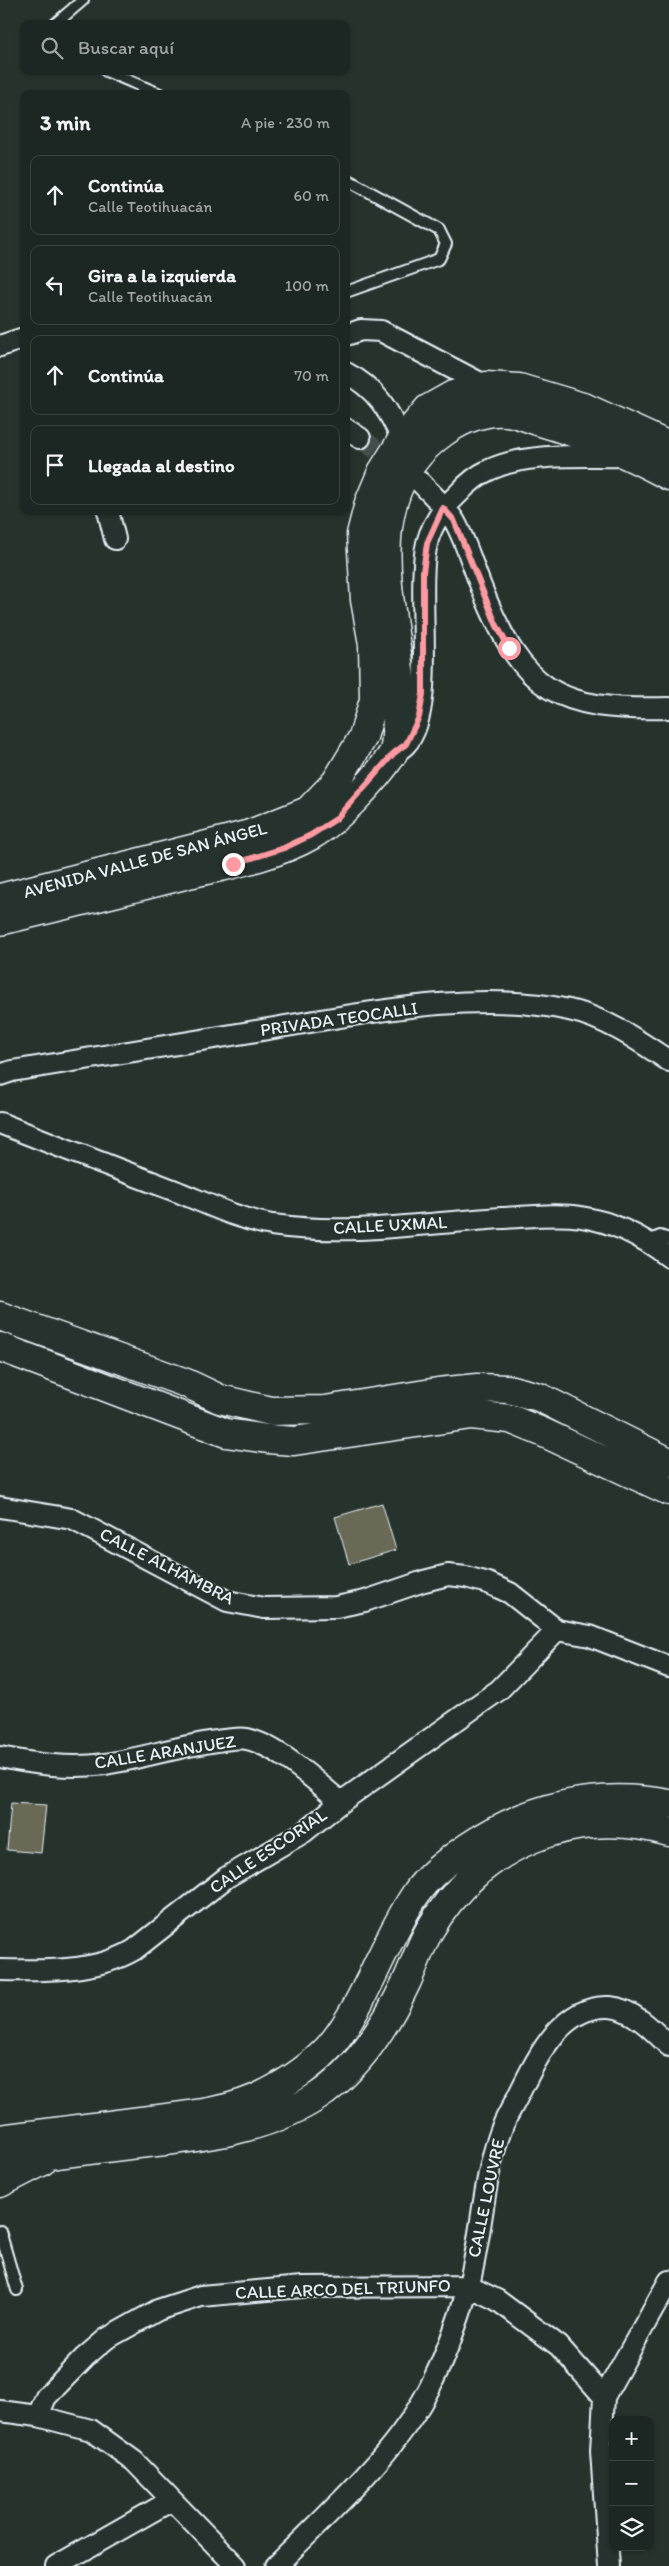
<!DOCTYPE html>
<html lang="es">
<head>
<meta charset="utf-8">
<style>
  :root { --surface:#1c2622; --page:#29322f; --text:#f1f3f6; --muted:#a0a5a5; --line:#3a4340 }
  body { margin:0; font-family:Itim,sans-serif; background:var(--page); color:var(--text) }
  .controls { position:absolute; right:15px; bottom:15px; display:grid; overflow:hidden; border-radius:10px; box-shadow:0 1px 4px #0004 }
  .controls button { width:45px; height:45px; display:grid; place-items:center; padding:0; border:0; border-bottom:1px solid var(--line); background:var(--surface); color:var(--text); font:25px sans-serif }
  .stop { position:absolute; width:15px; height:15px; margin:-11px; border:4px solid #ff9aa2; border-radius:50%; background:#fff }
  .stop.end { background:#ff9aa2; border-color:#fff; box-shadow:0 1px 5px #0008 }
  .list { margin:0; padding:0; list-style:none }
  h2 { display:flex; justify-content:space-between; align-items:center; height:65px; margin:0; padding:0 20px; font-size:21px }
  h2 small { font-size:16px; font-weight:400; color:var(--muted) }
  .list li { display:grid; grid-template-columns:32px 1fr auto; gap:15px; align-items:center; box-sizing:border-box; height:80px; margin:0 10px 10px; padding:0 10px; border:1px solid var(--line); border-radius:10px }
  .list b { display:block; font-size:19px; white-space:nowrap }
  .list p { margin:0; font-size:16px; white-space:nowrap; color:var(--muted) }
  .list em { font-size:16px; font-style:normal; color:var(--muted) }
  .icon { flex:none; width:28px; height:28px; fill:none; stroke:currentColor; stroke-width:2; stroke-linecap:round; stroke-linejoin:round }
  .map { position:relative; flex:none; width:669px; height:2566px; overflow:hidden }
  .search { position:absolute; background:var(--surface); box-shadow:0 1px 4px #0004; left:20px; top:20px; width:330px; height:55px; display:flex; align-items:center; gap:12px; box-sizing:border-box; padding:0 18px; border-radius:10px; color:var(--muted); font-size:19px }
  .panel { position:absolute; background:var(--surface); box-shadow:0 1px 4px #0004; left:20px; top:90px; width:330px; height:425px; border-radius:10px }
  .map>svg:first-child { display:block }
  .building { fill:#6a6955; stroke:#e8f1f8 }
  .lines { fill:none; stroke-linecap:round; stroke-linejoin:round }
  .street-tunnel { stroke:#43504b; stroke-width:20; stroke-dasharray:20 10; stroke-linecap:butt }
  .lane-casing { stroke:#e8f1f8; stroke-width:14 }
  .street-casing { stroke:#e8f1f8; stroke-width:24 }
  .secondary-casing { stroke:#e8f1f8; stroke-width:31 }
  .lane { stroke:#26332d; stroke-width:10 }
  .street { stroke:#26332d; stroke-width:20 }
  .secondary { stroke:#26332d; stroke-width:28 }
  .route { stroke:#ff9aa2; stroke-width:6 }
  .labels { text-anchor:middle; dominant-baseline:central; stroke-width:4; stroke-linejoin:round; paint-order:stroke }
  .street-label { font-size:18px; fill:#e8f1f8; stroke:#26332d }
</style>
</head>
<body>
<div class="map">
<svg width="669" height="2566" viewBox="0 0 669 2566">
  <rect width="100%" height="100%" fill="#26332d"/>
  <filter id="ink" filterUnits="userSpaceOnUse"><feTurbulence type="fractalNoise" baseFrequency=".02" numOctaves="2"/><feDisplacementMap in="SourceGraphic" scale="10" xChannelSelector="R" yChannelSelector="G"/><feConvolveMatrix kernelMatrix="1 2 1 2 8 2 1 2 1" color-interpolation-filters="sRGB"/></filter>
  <g filter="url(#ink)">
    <path class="building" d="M382,1503L396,1550L349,1564L335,1517Z
      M11,1803L46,1805L41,1853L7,1850Z"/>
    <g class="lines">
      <path class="street-tunnel" d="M360,438L401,467"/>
      <g class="lane-casing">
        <path id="lane" d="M55,24L83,0
          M106,71L160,94
          M346,179L439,230L446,244L439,259L346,292
          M648,1241L660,1236L669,1239
          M0,2231L17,2290"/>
      </g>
      <g class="street-casing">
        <path id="street" d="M346,335L361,330L381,331L486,386
          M0,346L24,338
          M346,373C376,388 389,410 402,440
          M346,429L360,438
          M420,482C431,494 447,508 455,522C466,542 473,567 482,589C524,693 558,711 669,708
          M108,511L115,539
          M394,753C398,750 403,748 406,744C438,710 415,592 427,543C432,523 444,507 459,493C467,484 478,475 489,470C526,452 583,457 624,456
          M0,1075L12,1071C102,1056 191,1042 280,1027C371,1012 478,990 569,1010C606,1018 639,1041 669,1061
          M0,1123C57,1146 115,1168 173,1190C206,1203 237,1219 272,1225C349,1236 425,1223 502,1218C527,1217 556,1213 581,1217C614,1222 643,1237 669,1257
          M0,1507L72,1519L227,1601L264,1608L336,1607L365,1601L424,1581L448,1575L466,1577L488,1583L510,1593L557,1630L590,1636L669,1667
          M0,1757C35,1764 70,1769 105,1764C143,1758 179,1746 217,1741C226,1740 238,1737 247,1739C279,1746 316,1782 341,1802
          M0,1970C43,1971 97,1972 134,1950L227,1877L304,1832L341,1802L499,1690L557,1630
          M604,2397L669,2281
          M0,2411L38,2416L91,2430L134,2461L236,2566
          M38,2416L46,2397L85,2357L106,2339L158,2310L201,2296L302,2287L468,2286L497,2300L559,2346L604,2397L601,2451L609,2566
          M56,2566L172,2500
          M276,2566C328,2513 397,2453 430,2387C446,2355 458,2322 468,2288C482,2238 482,2183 500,2133C504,2120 512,2108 518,2096C536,2060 561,2004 610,2007C633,2009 654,2031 669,2046"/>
      </g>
      <g class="secondary-casing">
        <path id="secondary" d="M0,898L250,834L308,811L336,782L363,737L374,700L373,644L365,600L361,534L369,503L382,472L402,440L428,409L453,395L486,386L519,388L586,408L669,446
          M0,921C62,906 123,891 185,875C227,865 274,857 312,835C338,820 375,780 392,755C397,747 396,730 397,720C398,707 401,693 400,679C392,598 360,499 436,438C456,422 480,410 507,412C518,413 530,419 541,422C586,435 628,454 669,476
          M0,1316L186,1383L220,1399L271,1411L325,1410L438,1392L477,1388L508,1389L539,1397L669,1462
          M0,1347L226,1433L268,1439L294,1441L471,1415L510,1419L542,1432L669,1491
          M0,2139C47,2133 94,2127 141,2121C182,2116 230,2113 267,2093C289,2082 316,2063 332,2044C366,2001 383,1943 415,1895C428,1875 449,1860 468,1847C529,1806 597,1791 669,1804
          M0,2161C43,2156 86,2150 129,2145C195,2138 268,2132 324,2092C360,2065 387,2023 406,1983C414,1966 420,1947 429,1931C478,1845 575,1804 669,1832
          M0,2183L41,2162"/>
      </g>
      <use href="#lane" class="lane"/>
      <use href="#street" class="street"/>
      <use href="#secondary" class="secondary"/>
    </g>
  </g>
  <g class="lines" filter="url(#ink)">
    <path class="route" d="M233,864L284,848L311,835L336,819L394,753L406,744L419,717L423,694V572L427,543L443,508L454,520L496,624L509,648"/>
  </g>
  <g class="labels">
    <g class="street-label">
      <text transform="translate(145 860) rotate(-15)">AVENIDA VALLE DE SAN ÁNGEL</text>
      <text transform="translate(339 1019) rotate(-8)">PRIVADA TEOCALLI</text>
      <text transform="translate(390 1225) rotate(-3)">CALLE UXMAL</text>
      <text transform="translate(167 1566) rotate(27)">CALLE ALHAMBRA</text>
      <text transform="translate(165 1752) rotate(-9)">CALLE ARANJUEZ</text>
      <text transform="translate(268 1851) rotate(-34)">CALLE ESCORIAL</text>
      <text transform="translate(486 2198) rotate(-78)">CALLE LOUVRE</text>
      <text transform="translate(343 2289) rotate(-2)">CALLE ARCO DEL TRIUNFO</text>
    </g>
  </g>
</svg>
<div class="controls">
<button>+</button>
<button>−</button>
<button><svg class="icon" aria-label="layers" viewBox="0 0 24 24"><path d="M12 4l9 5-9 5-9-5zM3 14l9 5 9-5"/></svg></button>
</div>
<div class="stop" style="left:509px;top:648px"></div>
<div class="stop end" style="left:233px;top:864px"></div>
<div class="search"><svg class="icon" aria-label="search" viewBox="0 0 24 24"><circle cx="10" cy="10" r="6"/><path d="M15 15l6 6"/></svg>Buscar aquí</div>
<section class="panel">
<h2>3 min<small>A pie · 230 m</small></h2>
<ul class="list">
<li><svg class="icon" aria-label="ahead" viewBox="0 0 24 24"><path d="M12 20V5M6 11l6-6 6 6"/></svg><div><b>Continúa</b><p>Calle Teotihuacán</p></div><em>60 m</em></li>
<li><svg class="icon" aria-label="left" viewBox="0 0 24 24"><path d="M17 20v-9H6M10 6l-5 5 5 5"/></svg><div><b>Gira a la izquierda</b><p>Calle Teotihuacán</p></div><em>100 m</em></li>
<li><svg class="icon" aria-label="ahead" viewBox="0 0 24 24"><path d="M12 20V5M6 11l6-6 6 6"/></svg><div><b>Continúa</b></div><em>70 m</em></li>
<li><svg class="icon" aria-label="arrive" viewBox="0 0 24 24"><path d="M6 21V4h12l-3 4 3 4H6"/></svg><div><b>Llegada al destino</b></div></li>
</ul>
</section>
</div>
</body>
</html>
